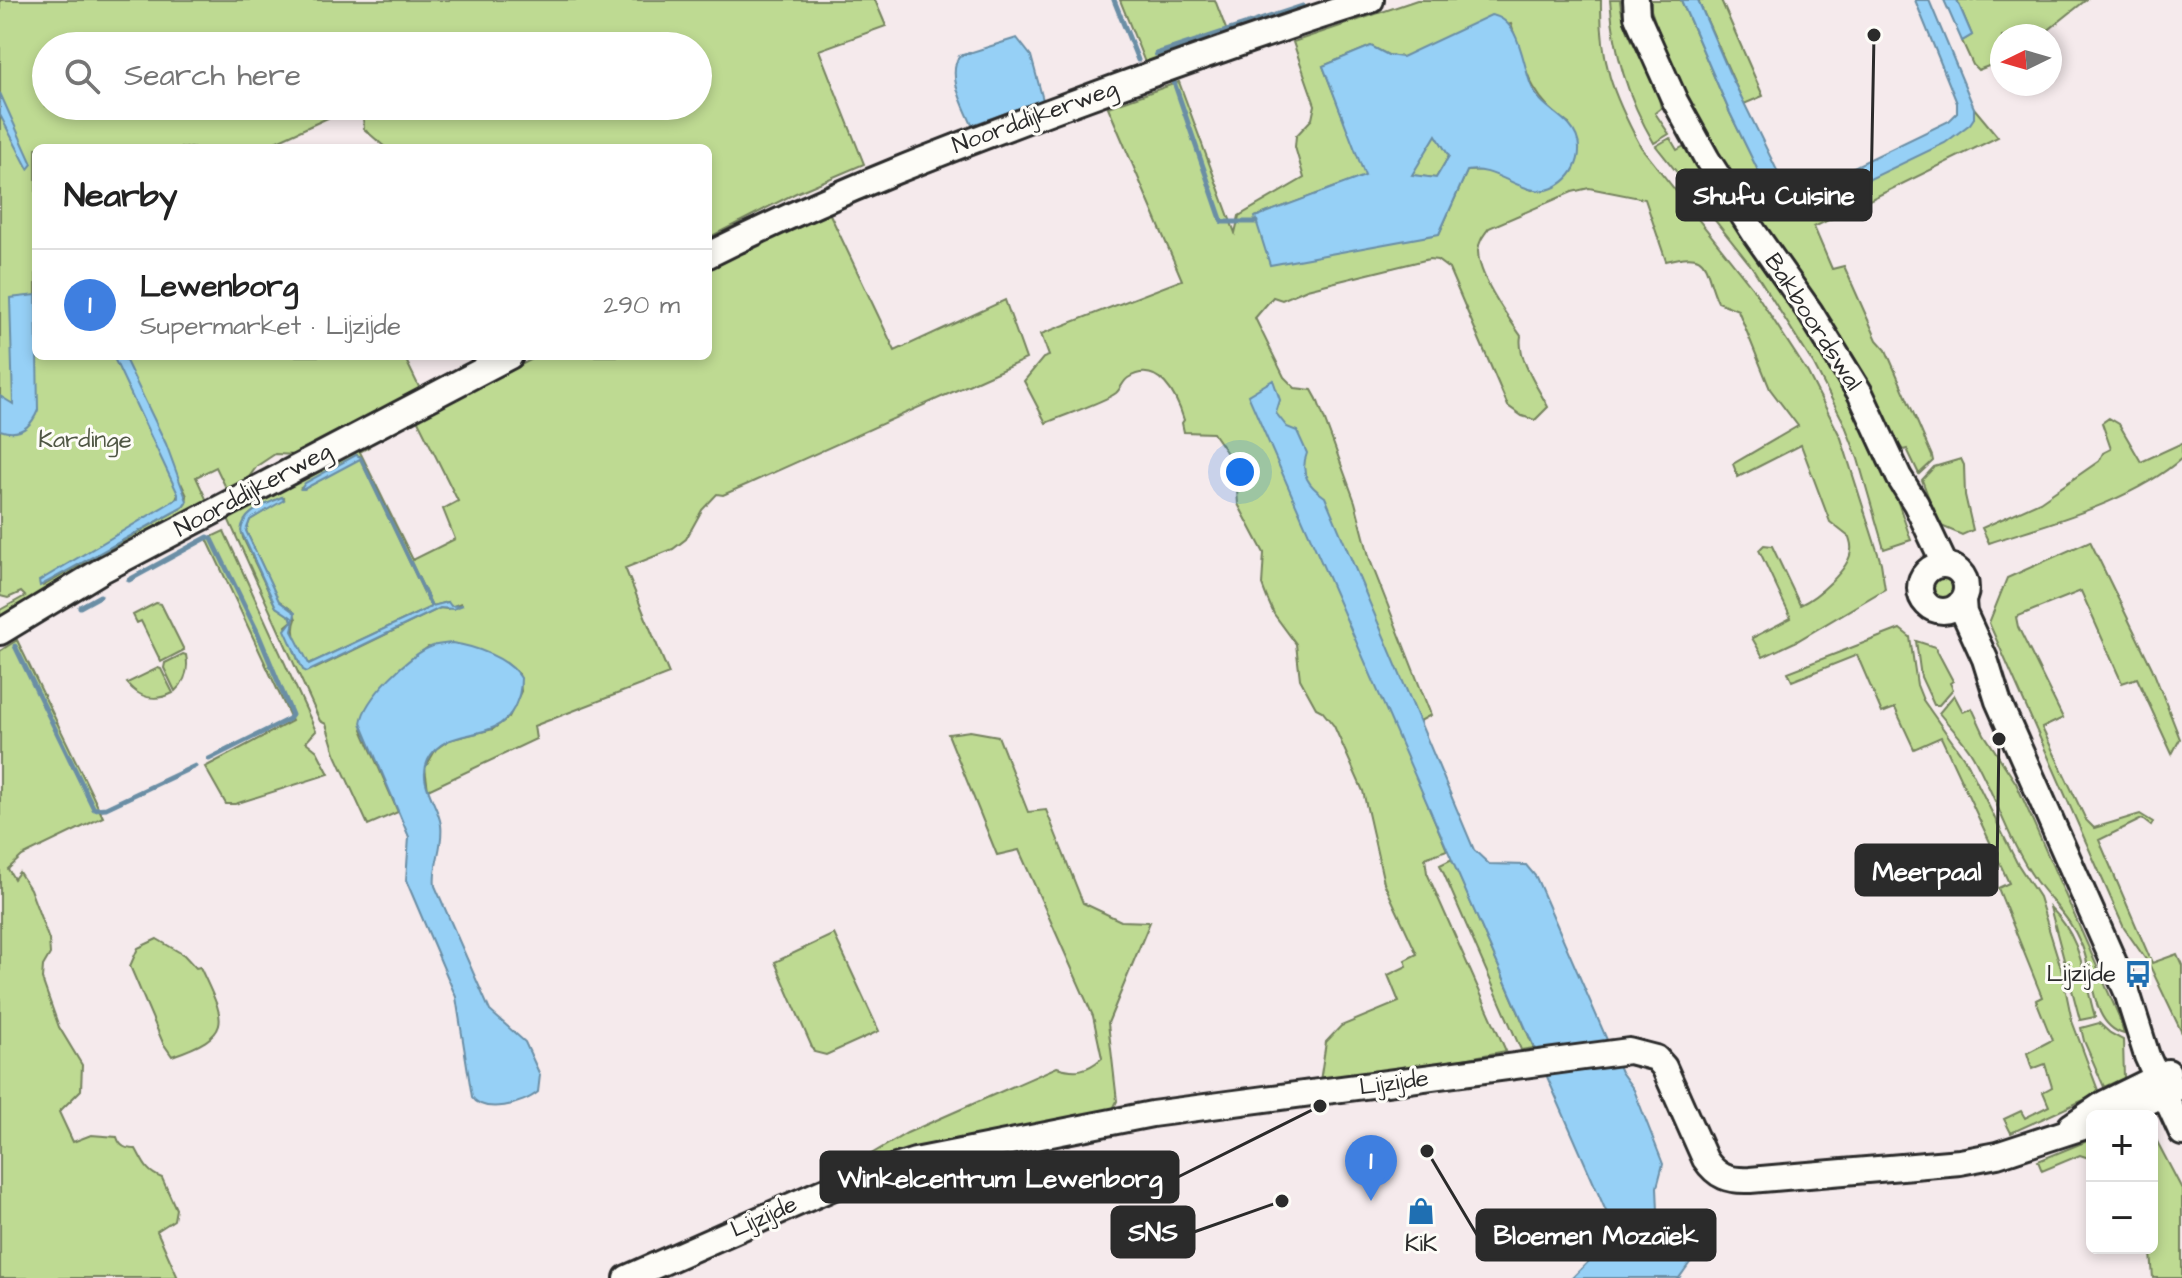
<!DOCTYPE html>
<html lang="en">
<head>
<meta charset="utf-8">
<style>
  :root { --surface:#fff; --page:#f6f6f6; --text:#222; --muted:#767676; --line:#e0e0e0; --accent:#d93025 }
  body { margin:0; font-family:"Architects Daughter",sans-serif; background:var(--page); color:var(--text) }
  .controls { position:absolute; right:24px; bottom:24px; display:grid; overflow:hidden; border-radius:12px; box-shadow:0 4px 12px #0003 }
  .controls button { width:72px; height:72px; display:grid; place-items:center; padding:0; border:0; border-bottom:2px solid var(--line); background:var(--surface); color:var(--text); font:40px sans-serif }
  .compass { position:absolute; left:1990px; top:24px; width:72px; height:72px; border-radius:50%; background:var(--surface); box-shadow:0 4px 12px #0003; rotate:265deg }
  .you { position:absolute; left:1240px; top:472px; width:28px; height:28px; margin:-20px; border:6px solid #fff; border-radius:50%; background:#1a73e8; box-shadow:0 0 0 12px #1a73e833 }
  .badge { display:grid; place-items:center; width:52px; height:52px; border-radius:50%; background:var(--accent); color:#fff; font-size:26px; font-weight:700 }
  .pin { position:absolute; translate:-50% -66px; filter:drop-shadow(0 2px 4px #0008) }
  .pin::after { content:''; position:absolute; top:42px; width:28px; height:24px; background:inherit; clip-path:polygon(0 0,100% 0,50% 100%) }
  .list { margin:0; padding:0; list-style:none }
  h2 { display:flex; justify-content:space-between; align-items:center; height:104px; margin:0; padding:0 32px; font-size:34px }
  h2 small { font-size:26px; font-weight:400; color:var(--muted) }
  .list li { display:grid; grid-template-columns:52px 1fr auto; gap:24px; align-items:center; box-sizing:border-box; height:112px; padding:0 32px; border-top:2px solid var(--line) }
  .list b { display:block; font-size:30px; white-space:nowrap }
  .list p { margin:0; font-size:26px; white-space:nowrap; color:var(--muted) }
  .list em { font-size:26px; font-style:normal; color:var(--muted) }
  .icon { flex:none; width:44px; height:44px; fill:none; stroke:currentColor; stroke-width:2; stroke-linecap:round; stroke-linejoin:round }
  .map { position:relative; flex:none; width:2182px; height:1278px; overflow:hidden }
  .search { position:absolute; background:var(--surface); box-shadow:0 4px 12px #0003; left:32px; top:32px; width:680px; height:88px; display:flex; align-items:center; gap:20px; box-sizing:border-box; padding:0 28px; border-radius:44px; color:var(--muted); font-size:30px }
  .panel { position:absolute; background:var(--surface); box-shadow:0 4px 12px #0003; left:32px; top:144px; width:680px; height:216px; border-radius:12px }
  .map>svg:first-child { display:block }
  .green { fill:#beda92; stroke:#74825e; stroke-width:2; fill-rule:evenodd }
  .water { fill:#96d0f6; stroke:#6b8ea5; stroke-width:2; fill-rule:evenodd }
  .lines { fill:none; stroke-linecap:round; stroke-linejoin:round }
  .stream { stroke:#6b8ea5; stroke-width:5 }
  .secondary-casing { stroke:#2b2b2b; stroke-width:30 }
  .secondary { stroke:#fdfcf7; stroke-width:24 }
  .labels { text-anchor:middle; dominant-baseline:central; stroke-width:6; stroke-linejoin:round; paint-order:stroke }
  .street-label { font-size:24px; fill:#2b2b2b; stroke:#fdfcf7 }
  .park-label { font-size:24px; fill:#505745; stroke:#fdfcf7 }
  .poi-label { font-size:24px; fill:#2b2b2b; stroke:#fdfcf7; text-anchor:end }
  .leader { fill:none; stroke:#2b2b2b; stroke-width:3 }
  .callout-dot { fill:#2b2b2b; stroke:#fdfcf7; stroke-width:3 }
  .callout { fill:#2b2b2b; stroke:#2b2b2b; stroke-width:3 }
  .callout-label { font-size:26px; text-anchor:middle; font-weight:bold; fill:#fff }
</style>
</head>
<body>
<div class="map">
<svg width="2182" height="1278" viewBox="0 0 2182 1278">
  <rect width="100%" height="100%" fill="#f5eaec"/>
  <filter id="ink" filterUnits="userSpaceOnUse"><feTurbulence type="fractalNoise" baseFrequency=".0125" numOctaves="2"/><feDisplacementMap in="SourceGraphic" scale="16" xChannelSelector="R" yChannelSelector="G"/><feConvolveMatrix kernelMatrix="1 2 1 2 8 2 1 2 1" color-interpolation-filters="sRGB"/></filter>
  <g filter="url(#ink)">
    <path class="green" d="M0,0H875L886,26L819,50L864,164L796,193L708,238V148H386L364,129L362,106H698V46H46V106H354L262,148H36V356H404L420,389L297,455L275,454L257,466L241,488L228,492L216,467L196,477L208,503L0,619V610L25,596L21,592L8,598L0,596ZM182,485L187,496L186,503L183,507L43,586L40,581L175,502Z
      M1120,0H1215L1229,37L1146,65Z
      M1417,0H1601C1600,62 1612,93 1641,147L1752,287L1808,373L1841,438L1881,563L1885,589L1797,641L1763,657L1752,638L1791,618L1759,550L1764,545L1772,546L1800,605C1816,598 1850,569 1851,550C1852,545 1850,541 1849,537L1830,522L1801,445L1738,477L1733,464L1798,426L1770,389L1738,310L1718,302C1702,268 1713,248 1666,261L1645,199L1589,188L1572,192L1489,228C1483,236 1479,241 1478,251C1478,276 1507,316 1521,336C1517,358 1538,388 1548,407L1535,420L1522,416L1508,406L1449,269L1437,260L1429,259L1307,289L1282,300L1273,297L1255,318L1284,377L1295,388L1312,390L1317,399L1355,502L1370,560L1431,715L1398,733L1447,850L1425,858L1427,873L1506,1051L1426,1066L1320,1081L1326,1042L1341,1026L1399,1002L1388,975L1407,966L1405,960L1417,954L1384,883L1363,791L1334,726L1322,711L1316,708L1300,679L1296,644L1274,614L1267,598L1262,585L1264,553L1238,504L1235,465L1213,433L1184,432L1182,423L1184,420C1177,397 1159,359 1128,378C1123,381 1121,389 1116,393C1104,402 1062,416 1046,423L1024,381L1043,358L1049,356L1041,334L1182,280L1108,107L1179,82L1235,233L1239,216L1304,178L1295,147L1296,136L1312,119L1315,105L1293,42ZM1511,24C1525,67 1529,98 1569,124L1532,190L1486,170L1467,171L1439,234L1255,217L1366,176L1323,66L1371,46L1388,55L1402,57Z
      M1610,0H1620C1623,40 1654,69 1661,108L1655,113L1669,134L1654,143C1627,97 1614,52 1610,0Z
      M1651,0H1681L1730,113L1781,216L1974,118V108L1998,137L1814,227L1832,269L1844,266L1877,340L1886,350L1932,456L1933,461L1919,474L1907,449L1903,450L1886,427L1721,165L1674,75L1651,10Z
      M1698,0H1721L1763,96L1744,104Z
      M1957,0H2086L2041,36H2002V61L1978,70L1973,65L1962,41L1972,35Z
      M1436,134L1449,156L1436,178L1411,175Z
      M1670,138L1677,150L1686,145L1696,157L1849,395L1891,482L1911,540L1884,549L1858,459L1844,423L1814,365L1752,267L1656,146Z
      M827,208L895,351L1005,300L1026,359L748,484L723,495L717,494L702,510L686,539L673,549L625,568L669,674L534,726L536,739L428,790L425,768L436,749L449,740L493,729L509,717L521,691L519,674L506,663L428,647C390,673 383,691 362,729L398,812L368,825L335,753L326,724L320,721L226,514L367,444L369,447L360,452L413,560L455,539L443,509L458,501L417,419L538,356H708V268ZM357,455L361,457L432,606L447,602L451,607L461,603L447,609L440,608L315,669L299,663L286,626L292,621L291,617L276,607L243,538C237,513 264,506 282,497L284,499L250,520L246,531L278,600L293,611L296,619C289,635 300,650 309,664L431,607L360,458L304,489L301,488Z
      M2109,418L2119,424L2141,462L2182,443V458C2132,502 2052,522 1989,543L1982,528L2040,502L2099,461L2103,453L2111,449L2102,423Z
      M1961,459L1964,465L1965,495L1973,530L1962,535L1939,525L1922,480L1934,467Z
      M224,531L316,731L306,742L317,751L329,774L235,804H226L205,767L292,721L207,539Z
      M2090,541L2152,668L2180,739L2172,754L2137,678L2122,683L2081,591L2016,617L2018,627L2063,718L2042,728L2086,820L2094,828L2140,814L2153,822L2151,826L2142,819L2099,840L2152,963L2177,954L2182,965V1033L2149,964L2124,928L1989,623L2007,578Z
      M1931 588a12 12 0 1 1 24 0a12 12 0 1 1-24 0Z
      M156,603L161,604L184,650L161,662L141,621L137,623L133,615Z
      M1900,629L1910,637L1917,685L1923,700L1968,764L2017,863L2039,897L2061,968L2072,1021L2099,1093L2011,1133L2004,1119L2021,1111L2025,1118L2049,1106L2043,1092L2052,1087L2045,1064L2032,1069L2027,1053L2052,1040L2036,1000L2042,997L1998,888L2009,883L1941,737L1914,749L1895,708L1882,713L1857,655L1792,681L1788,672Z
      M17,640L103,817L22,856L8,869L14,879L19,872L30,889L49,940L50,954L43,966L42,979L59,1027L82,1065L81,1090L59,1112L73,1142L91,1135L117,1137C120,1147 126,1149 136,1149C144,1163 146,1172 162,1178L176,1209L174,1220L157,1231L178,1278H0V651Z
      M1916,641L1935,647L1953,681L1950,683L1953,689L1939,705H1934L1921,677Z
      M183,654L186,655C189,670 186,681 175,691L164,668L165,663Z
      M158,668L161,669L173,693C155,702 139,698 127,683Z
      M1954,695L1963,712L1972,708L1984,734L2016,783L2118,1014L2124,1034C2090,1025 2094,974 2082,946C2069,915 2054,906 2036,881C2009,843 1996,796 1973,756C1964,740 1950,727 1939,713Z
      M970,731L998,736L1028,812L1046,810L1083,903L1121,921L1150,922L1108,1023L1117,1101L1113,1109L883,1156H868L907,1133L1057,1067C1076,1073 1087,1071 1102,1058L1093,1016L1019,850L997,855L948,734Z
      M1452,859L1534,1048L1521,1050L1440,865Z
      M2050,907C2083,939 2083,976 2095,1017L2080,1020Z
      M834,934L879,1031L826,1055L814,1052L775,962Z
      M157,939L184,955L196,968L200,967C225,1021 236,1034 172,1056L163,1043L130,966L138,948Z
      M2099,1023L2110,1033L2123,1040L2124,1078L2104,1087L2084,1041L2081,1028Z
      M2152,1132L2182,1189V1278H2153L2151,1253L2147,1248H2152Z
      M2092,1139V1159L2080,1155L2042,1171L2038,1161Z"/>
    <path class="water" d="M1681,0H1698L1729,72L1789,195H1796L1949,121L1957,113V103L1915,0H1929L1974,108V118L1970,124L1945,143L1791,217L1780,216L1730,113Z
      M1944,0H1957L1972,35L1962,41Z
      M1491,15C1520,19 1522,62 1531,85C1539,105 1556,111 1569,125C1588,146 1578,175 1555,187C1526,202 1497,164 1467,171L1439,234L1270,265L1255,217L1365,176L1323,66L1371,46L1388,55L1402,57ZM1436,135L1449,156L1436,178L1412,175Z
      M1017,38L1031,56L1043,100L972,125C963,104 947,77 959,56Z
      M0,93L32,164L28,169L0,115Z
      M36,295L38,410C31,427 19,437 0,430V396L13,404L10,298Z
      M113,356H123L127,363L166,444L187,501L183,507L40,586L39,581L178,498V494Z
      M1273,380L1280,400L1276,413L1287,427L1297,431L1307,453C1299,474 1309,486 1325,497L1474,850L1489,864L1526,865L1536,877L1621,1072L1634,1090L1663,1164L1657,1187L1658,1211L1672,1233L1693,1237L1699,1250L1679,1278H1572L1616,1234L1248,395Z
      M356,455L361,457L432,606L448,602L451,606L463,605L453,609L440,608L307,672L303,670L285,630L292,621L291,617L276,607L241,531C243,511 266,505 282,497L284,500L250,520L246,531L279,601L295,613L292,631L309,664L431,607L360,459L304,489H301L305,483Z
      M452,643C474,646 509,658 521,678C521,690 519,697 514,708C494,746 447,723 428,760C417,783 438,803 441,825C444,846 432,866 435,886L490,1011L525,1042L540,1075L538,1092C524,1104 484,1115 472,1097L456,997L406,880L409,837L361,723C364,699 410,653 433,646C439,644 446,644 452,643Z"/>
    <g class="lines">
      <path class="stream" d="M1114,0L1138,60
        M1156,54L1303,6
        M1174,82L1222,222H1256
        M129,580L208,537L212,539L257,631L292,715L289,719L209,759
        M80,607L100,596
        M15,646L94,809L106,808L195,766"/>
      <g class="secondary-casing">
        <path id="secondary" d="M1636,0L1637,16L1675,101L1707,159L1755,234L1810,312L1860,393L1899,477L1916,504L1945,565
          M708,255C830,194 956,146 1084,99C1179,64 1274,30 1371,0
          M1920 588a23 23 0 1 1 46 0a23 23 0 1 1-46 0Z
          M1963,601L1964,613L1985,659L1998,701L2127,992L2147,1056L2182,1133
          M0,632L104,569L510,356
          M2118,1116L2177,1088
          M2071,1126L2105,1103L2168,1072
          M627,1278L836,1186L915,1161L1152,1114L1629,1051L1656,1058L1664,1067L1705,1159C1717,1177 1729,1181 1750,1180L1960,1162L1997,1155L2092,1124"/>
      </g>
      <use href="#secondary" class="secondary"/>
    </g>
  </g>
  <defs>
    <g id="bus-bare" transform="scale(2.16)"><path d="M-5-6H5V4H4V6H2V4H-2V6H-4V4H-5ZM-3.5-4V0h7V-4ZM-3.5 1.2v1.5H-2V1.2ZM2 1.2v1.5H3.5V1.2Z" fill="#1f6fb2" stroke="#fdfcf7" stroke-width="2.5" paint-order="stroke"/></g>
    <g id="shop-bare" transform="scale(2.16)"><path d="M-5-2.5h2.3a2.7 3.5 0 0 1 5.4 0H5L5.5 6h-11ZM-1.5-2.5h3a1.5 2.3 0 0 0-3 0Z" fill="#1f6fb2" stroke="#fdfcf7" stroke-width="2.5" paint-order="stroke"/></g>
  </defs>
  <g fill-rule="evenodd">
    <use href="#bus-bare" x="2138" y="974"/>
    <use href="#shop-bare" x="1421" y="1211"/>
  </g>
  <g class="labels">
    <g class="street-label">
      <text transform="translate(1035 117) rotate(-20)">Noorddijkerweg</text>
      <text transform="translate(1813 322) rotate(57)">Bakboordswal</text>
      <text transform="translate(253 490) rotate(-28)">Noorddijkerweg</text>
      <text transform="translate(1394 1083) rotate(-8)">Lijzijde</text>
      <text transform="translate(764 1217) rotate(-24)">Lijzijde</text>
    </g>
    <g class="park-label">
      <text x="85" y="440">Kardinge</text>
    </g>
    <g class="poi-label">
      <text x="2116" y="974">Lijzijde</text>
      <text x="1421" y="1244" text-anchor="middle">KiK</text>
    </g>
  </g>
  <path class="leader" d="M1874 35L1871 195M1999 739L1997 870M1320 1106L1178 1177M1282 1201L1194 1232M1427 1151L1477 1235"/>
  <g class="callout-dot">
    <circle cx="1874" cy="35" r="8"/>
    <circle cx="1999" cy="739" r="8"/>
    <circle cx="1320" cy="1106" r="8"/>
    <circle cx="1282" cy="1201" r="8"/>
    <circle cx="1427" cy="1151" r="8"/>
  </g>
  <g class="callout">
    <rect x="1677" y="170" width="194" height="50" rx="8"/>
    <rect x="1856" y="845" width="141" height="50" rx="8"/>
    <rect x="821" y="1152" width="357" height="50" rx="8"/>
    <rect x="1112" y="1207" width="82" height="50" rx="8"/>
    <rect x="1477" y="1210" width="238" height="50" rx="8"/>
  </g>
  <g class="callout-label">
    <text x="1774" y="204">Shufu Cuisine</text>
    <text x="1927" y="880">Meerpaal</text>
    <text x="1000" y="1187">Winkelcentrum Lewenborg</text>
    <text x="1153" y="1241">SNS</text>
    <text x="1596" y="1244">Bloemen Mozaïek</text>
  </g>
</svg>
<div class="controls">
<button>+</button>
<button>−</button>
</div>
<svg class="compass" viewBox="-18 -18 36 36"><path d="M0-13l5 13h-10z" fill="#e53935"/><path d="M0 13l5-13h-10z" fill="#767676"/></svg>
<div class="you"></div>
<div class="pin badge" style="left:1371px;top:1201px;background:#3f7fe0">1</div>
<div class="search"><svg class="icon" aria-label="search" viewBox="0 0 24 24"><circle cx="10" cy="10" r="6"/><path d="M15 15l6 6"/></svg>Search here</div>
<section class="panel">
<h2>Nearby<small></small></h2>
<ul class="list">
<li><span class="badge" style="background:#3f7fe0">1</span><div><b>Lewenborg</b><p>Supermarket · Lijzijde</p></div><em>290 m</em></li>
</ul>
</section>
</div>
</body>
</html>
